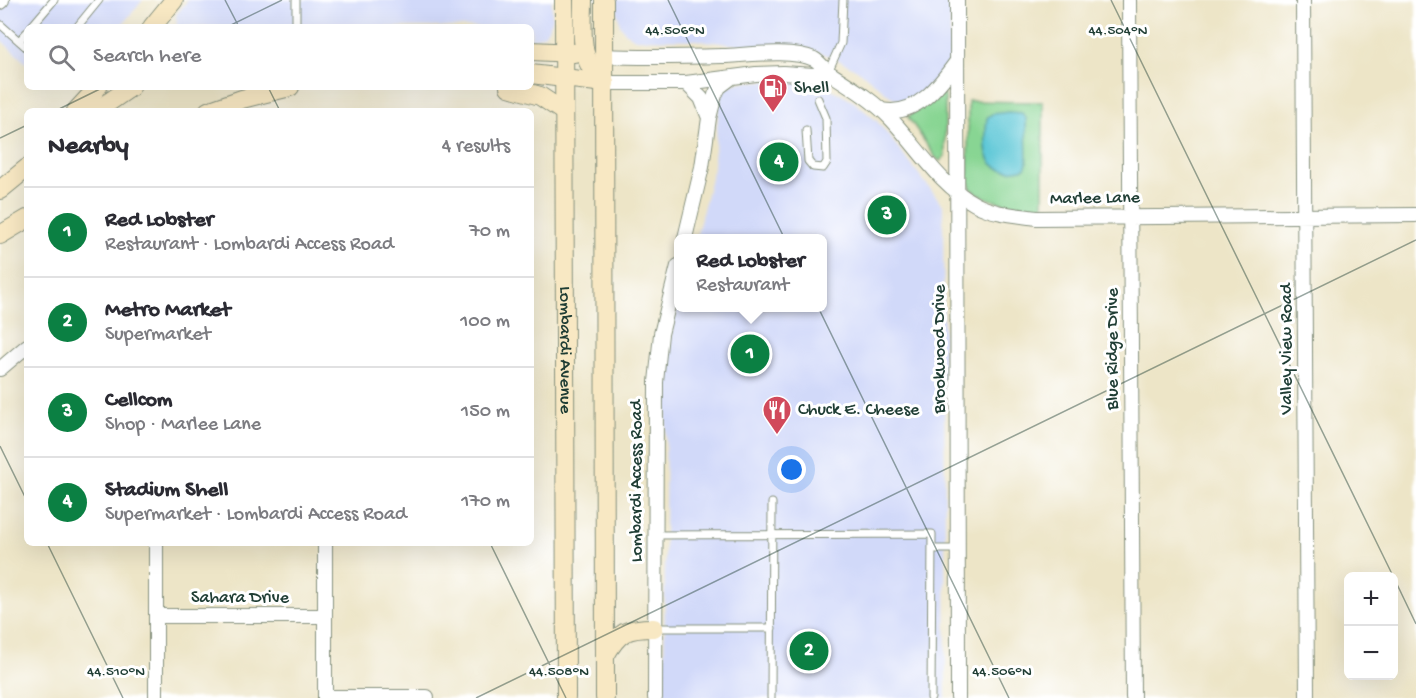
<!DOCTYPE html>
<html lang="en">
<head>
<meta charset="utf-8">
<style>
  :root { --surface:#fff; --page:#f7f7f7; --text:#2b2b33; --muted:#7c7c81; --line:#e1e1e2; --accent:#0b8043 }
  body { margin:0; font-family:"Gochi Hand",sans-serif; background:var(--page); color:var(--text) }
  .controls { position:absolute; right:18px; bottom:18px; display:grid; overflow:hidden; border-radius:9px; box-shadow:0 6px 24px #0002 }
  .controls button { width:54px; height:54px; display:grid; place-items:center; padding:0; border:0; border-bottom:2px solid var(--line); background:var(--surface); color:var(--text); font:30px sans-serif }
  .you { position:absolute; left:792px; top:470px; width:21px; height:21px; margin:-15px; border:4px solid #fff; border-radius:50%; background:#1a73e8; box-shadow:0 0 0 9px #1a73e833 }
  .badge { display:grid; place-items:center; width:39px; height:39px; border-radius:50%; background:var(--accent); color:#fff; font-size:20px; font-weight:700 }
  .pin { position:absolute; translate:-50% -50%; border:3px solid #fff; box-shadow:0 2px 6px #0006 }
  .popup { position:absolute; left:674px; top:234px; width:153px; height:78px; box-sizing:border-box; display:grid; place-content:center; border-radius:9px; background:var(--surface); filter:drop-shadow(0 2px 4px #0005); font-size:20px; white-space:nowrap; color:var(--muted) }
  .popup b { font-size:22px; color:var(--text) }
  .popup::after { content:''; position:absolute; left:50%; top:100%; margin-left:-12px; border:12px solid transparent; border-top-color:var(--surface) }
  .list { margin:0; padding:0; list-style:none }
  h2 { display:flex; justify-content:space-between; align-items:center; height:78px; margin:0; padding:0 24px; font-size:26px }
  h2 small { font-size:20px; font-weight:400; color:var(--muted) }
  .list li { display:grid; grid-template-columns:39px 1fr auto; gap:18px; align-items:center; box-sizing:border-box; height:90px; padding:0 24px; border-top:2px solid var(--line) }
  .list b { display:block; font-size:22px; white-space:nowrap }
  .list p { margin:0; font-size:20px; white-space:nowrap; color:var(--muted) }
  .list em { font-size:20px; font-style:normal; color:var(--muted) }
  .icon { flex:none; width:33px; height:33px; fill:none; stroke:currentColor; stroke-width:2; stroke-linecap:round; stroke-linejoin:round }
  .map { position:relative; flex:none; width:1416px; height:698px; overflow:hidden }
  .search { position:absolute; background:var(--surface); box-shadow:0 6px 24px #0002; left:24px; top:24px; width:510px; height:66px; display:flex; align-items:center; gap:15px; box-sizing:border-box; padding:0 21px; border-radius:9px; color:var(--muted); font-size:22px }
  .panel { position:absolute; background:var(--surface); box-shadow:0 6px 24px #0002; left:24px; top:108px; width:510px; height:438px; border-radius:9px }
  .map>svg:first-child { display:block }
  .built { fill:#d1d9f9 }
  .green { fill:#88d593; stroke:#548964; stroke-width:1.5 }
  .water { fill:#5dc7d7; stroke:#3e8286; stroke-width:1.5 }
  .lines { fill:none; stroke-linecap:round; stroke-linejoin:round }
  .lane-casing { stroke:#86917e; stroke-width:9 }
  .street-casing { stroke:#86917e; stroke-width:16 }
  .secondary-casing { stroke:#86917e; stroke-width:20 }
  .lane { stroke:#fff; stroke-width:7 }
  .street { stroke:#fff; stroke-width:14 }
  .secondary { stroke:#f8e8c3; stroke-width:18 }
  .ticks { fill:none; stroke:#1f3d34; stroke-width:1.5; stroke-opacity:0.45 }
  .labels { text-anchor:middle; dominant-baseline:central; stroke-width:6; stroke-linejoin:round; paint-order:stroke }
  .poi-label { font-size:18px; fill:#1f3d34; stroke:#fff; text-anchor:start }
  .street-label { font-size:18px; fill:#1f3d34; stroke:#fff }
  .ticks-label { font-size:15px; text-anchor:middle; fill:#1f3d34; stroke:#fff; stroke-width:6; stroke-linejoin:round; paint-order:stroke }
</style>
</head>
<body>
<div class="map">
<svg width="1416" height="698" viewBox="0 0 1416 698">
  <rect width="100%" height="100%" fill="#fff"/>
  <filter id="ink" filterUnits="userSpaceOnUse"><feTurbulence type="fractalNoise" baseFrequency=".0167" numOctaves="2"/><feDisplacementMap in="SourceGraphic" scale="12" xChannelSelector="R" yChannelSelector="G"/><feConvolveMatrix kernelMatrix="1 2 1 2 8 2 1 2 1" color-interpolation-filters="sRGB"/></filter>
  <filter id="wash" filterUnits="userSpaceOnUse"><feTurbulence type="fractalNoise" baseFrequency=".008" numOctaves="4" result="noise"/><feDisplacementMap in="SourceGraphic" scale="24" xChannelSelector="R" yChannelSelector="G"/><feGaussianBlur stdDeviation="1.35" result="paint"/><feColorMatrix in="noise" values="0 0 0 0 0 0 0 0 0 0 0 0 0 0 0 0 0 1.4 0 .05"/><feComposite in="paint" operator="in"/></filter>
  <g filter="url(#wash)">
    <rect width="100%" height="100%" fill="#ede5c7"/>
    <path class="built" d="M0,0H143L120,27H27V64L0,39Z
      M188,0H552V21L545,34L531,40V27H177L176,15Z
      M615,0H945L950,7V59L948,65L922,95L906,101H900L890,96L861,72L833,57L815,51L787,47L747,46L695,40L635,39L626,33L620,25Z
      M792,80L826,86L854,102L877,121L943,205L946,698H664L666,393L670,341L678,303V308H822V238H696L713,170L720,95L722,90L734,84L743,82Z"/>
    <path class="green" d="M940,92L945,96V156L940,161L936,158L908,117Z
      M968,101L1043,102V208C1019,207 991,204 971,189L968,178Z"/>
    <path class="water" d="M1008,112L1022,113L1026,118L1027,163L1025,168C1019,170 1012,171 1006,170C981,168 985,137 987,118L992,114Z"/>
  </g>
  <g filter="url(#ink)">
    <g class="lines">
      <g class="lane-casing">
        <path id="lane" d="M296,0V27
          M0,24L27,48
          M31,27L54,0
          M77,27L99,0
          M19,41L27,32
          M828,72L841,43L843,0
          M806,130L808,161L813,167L823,168L827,162L826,118L818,99
          M654,535L932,534L931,698
          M932,549H958
          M654,628H772
          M771,698L772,503"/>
      </g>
      <g class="street-casing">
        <path id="street" d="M957,0L958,698
          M1129,0L1133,698
          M1303,0L1307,698
          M0,2L2,0
          M605,56C644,58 683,57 723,56C748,55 791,49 814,59C821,63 824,70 831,74C853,88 874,101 892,120C919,149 940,185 975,204C994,214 1016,215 1037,218L1416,215
          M605,83H686L756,74L783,73L814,75L828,72
          M686,83L701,98L709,118
          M882,110C916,117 939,86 957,61
          M685,238L702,167L709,118L715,95L719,87L731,78
          M0,369L27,346
          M156,543V698
          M325,543V698
          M156,616H325
          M325,697H427
          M655,698L656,382L661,334L678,266"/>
      </g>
      <g class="secondary-casing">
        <g id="secondary">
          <path id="s1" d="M564,0L566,698"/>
          <path d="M583,0C583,31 577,62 605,83"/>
          <path d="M604,0L605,698"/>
          <path d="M152,27L174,0"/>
          <path d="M531,51L574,53"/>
          <path d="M531,74L605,83"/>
          <path d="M509,87L540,96L564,112"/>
          <path d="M76,111L98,87"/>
          <path d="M96,111L131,87"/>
          <path d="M208,111L242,99L290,87"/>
          <path d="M0,190L27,168"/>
          <path d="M0,235L27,219"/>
          <path d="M605,656C619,631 627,628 654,628"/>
        </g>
      </g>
      <use href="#lane" class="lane"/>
      <use href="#street" class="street"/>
      <use href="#secondary" class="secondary"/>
    </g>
  </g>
  <path class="ticks" d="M225,0L239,27M668,0L1009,698M1111,0L1393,576M227,27L282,0M268,87L280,111M55,111L104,87M0,138L27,125M0,446L27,501M47,543L123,698M490,543L566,698M1394,578L1416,624M476,698L1416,240"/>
  <defs>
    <g id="fuel-pin" transform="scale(1.5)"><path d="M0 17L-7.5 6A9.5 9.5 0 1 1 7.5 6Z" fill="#d1495b" stroke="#fff"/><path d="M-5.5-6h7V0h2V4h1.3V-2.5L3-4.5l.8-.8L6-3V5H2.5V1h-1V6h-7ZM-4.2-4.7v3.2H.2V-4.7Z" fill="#fff"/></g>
    <g id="restaurant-pin" transform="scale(1.5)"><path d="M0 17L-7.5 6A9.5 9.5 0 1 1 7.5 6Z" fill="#d1495b" stroke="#fff"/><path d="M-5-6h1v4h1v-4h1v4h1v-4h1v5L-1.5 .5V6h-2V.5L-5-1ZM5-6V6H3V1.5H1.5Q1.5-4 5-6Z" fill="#fff"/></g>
  </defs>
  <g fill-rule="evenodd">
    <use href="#fuel-pin" x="773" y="88"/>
    <use href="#restaurant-pin" x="777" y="410"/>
  </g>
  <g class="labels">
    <g class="poi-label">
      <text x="794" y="88">Shell</text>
      <text x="798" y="410">Chuck E. Cheese</text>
    </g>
    <g class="street-label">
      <text transform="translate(1095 199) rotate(-1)">Marlee Lane</text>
      <text stroke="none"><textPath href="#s1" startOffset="350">Lombardi Avenue</textPath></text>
      <text transform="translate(940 349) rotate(-90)">Brookwood Drive</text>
      <text transform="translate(1113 349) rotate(-90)">Blue Ridge Drive</text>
      <text transform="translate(1287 349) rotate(-90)">Valley View Road</text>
      <text transform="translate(637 481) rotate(-90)">Lombardi Access Road</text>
      <text x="240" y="598">Sahara Drive</text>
    </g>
  </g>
  <g class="ticks-label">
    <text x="675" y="34">44.506°N</text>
    <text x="1118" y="34">44.504°N</text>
    <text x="116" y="675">44.510°N</text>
    <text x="559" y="675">44.508°N</text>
    <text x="1002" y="675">44.506°N</text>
  </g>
</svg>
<div class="controls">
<button>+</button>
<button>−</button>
</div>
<div class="you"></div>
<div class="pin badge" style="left:750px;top:354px">1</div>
<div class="popup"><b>Red Lobster</b>Restaurant</div>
<div class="pin badge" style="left:809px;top:651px">2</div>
<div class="pin badge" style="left:887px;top:215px">3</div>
<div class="pin badge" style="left:779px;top:162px">4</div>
<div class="search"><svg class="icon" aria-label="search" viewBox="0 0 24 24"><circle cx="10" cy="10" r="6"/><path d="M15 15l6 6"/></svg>Search here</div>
<section class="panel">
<h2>Nearby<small>4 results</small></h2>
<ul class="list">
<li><span class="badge">1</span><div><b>Red Lobster</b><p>Restaurant · Lombardi Access Road</p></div><em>70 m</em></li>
<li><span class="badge">2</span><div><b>Metro Market</b><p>Supermarket</p></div><em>100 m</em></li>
<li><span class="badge">3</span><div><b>Cellcom</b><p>Shop · Marlee Lane</p></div><em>150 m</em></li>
<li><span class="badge">4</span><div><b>Stadium Shell</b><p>Supermarket · Lombardi Access Road</p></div><em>170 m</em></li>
</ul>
</section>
</div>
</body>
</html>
